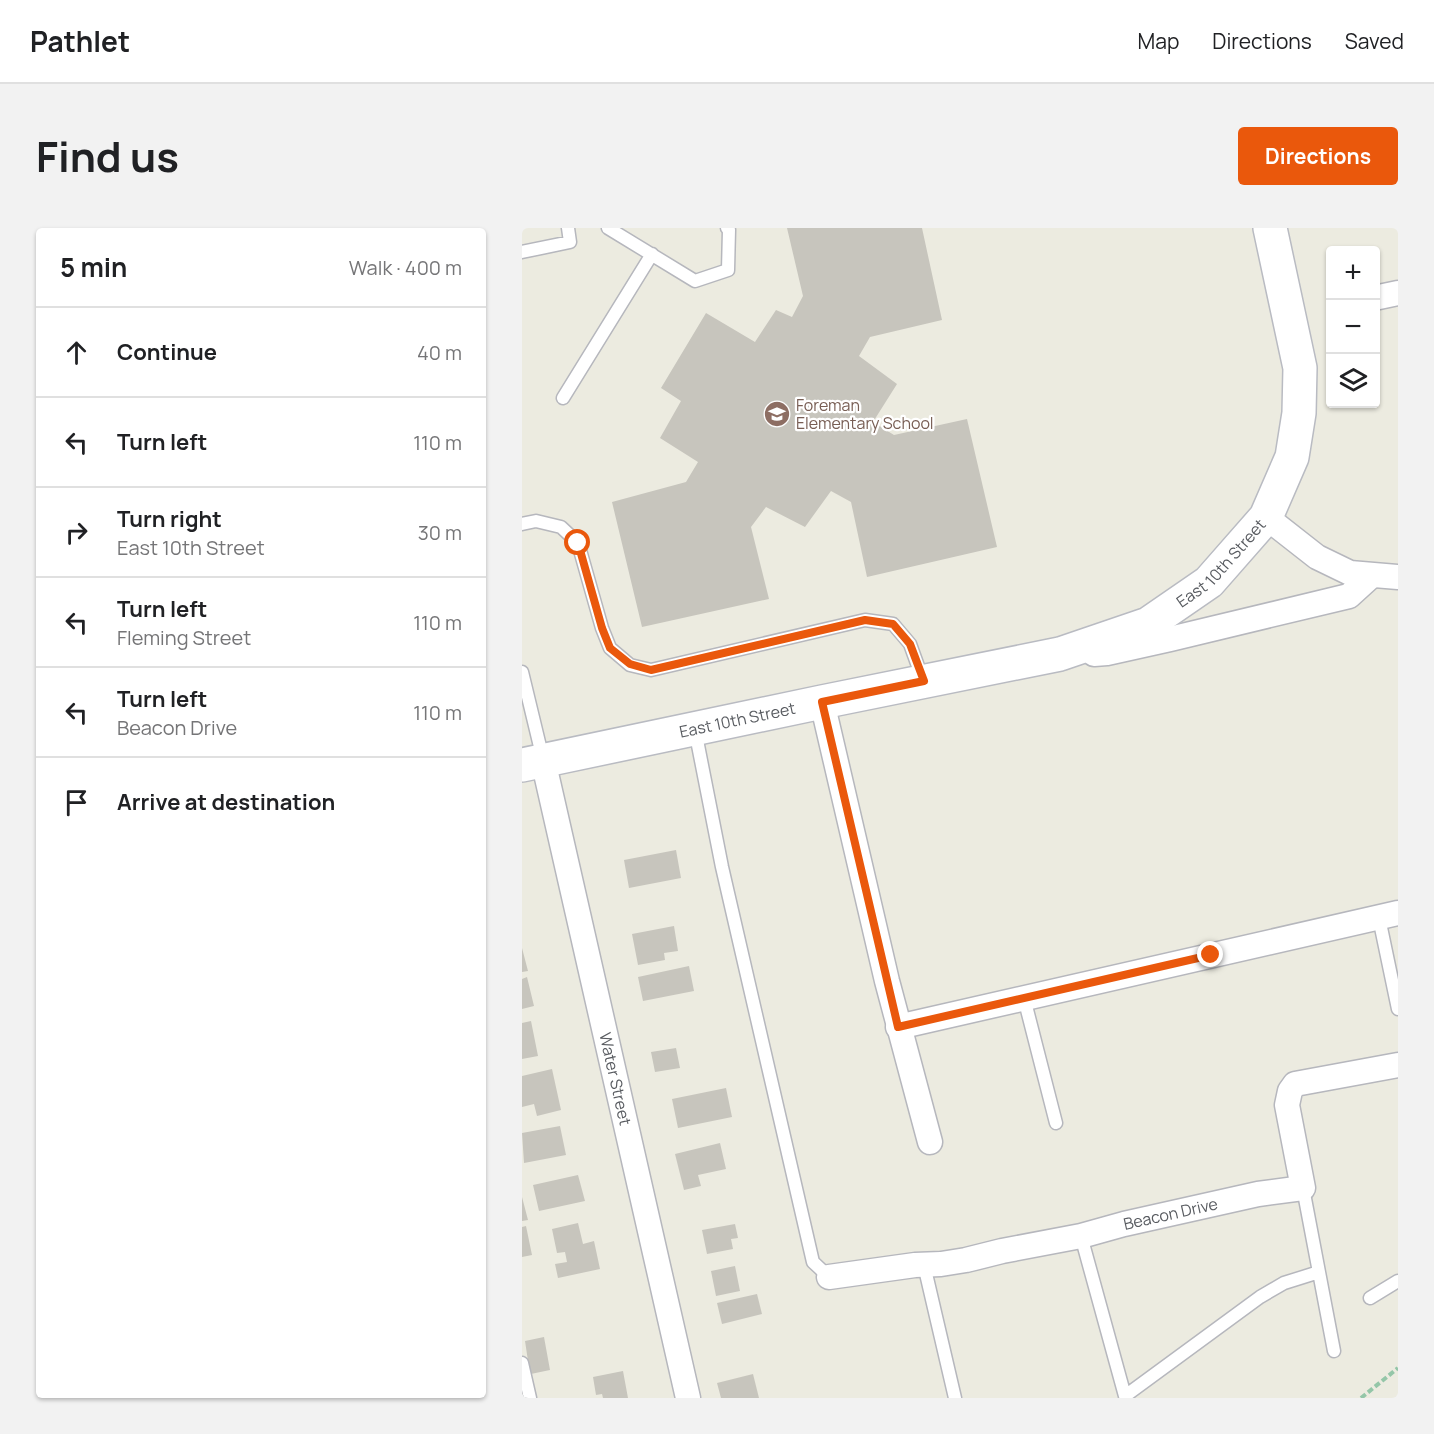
<!DOCTYPE html>
<html lang="en">
<head>
<meta charset="utf-8">
<style>
  :root { --surface:#fff; --page:#f2f2f2; --text:#202124; --muted:#757577; --line:#e0e0e0; --accent:#ea580c }
  body { margin:0; font-family:Manrope,sans-serif; background:var(--page); color:var(--text) }
  .controls { position:absolute; right:18px; top:18px; display:grid; overflow:hidden; border-radius:6px; box-shadow:0 2px 4px #0004 }
  .controls button { width:54px; height:54px; display:grid; place-items:center; padding:0; border:0; border-bottom:2px solid var(--line); background:var(--surface); color:var(--text); font:30px sans-serif }
  .stop { position:absolute; width:18px; height:18px; margin:-14px; border:4px solid #ea580c; border-radius:50%; background:#fff }
  .stop.end { background:#ea580c; border-color:#fff; box-shadow:0 2px 6px #0008 }
  .list { margin:0; padding:0; list-style:none }
  h2 { display:flex; justify-content:space-between; align-items:center; height:78px; margin:0; padding:0 24px; font-size:26px }
  h2 small { font-size:20px; font-weight:400; color:var(--muted) }
  .list li { display:grid; grid-template-columns:39px 1fr auto; gap:18px; align-items:center; box-sizing:border-box; height:90px; padding:0 24px; border-top:2px solid var(--line) }
  .list b { display:block; font-size:22px; white-space:nowrap }
  .list p { margin:0; font-size:20px; white-space:nowrap; color:var(--muted) }
  .list em { font-size:20px; font-style:normal; color:var(--muted) }
  .icon { flex:none; width:33px; height:33px; fill:none; stroke:currentColor; stroke-width:2; stroke-linecap:round; stroke-linejoin:round }
  .map { position:relative; flex:none; width:876px; height:1170px; overflow:hidden; border-radius:6px }
  header { display:flex; align-items:center; gap:36px; box-sizing:border-box; height:84px; padding:0 30px; background:var(--surface); border-bottom:2px solid var(--line) }
  header strong { font-size:28px }
  nav { display:flex; gap:33px; margin-inline-start:auto; font-size:21px }
  .intro { display:flex; align-items:center; justify-content:space-between; box-sizing:border-box; height:144px; padding:0 36px }
  h1 { margin:0; font-size:42px }
  .button { padding:15px 27px; border-radius:6px; background:var(--accent); color:#fff; font-size:21px; font-weight:700 }
  main { display:flex; gap:36px; padding:0 36px }
  aside { flex:1; background:var(--surface); border-radius:6px; box-shadow:0 2px 4px #0004 }
  .map>svg:first-child { display:block }
  .building { fill:#c7c5bd }
  .lines { fill:none; stroke-linecap:round; stroke-linejoin:round }
  .service-casing { stroke:#b6b7bd; stroke-width:15 }
  .minor-casing { stroke:#b6b7bd; stroke-width:27 }
  .secondary-casing { stroke:#b9bbc2; stroke-width:36 }
  .path { stroke:#94c6a8; stroke-width:4; stroke-dasharray:6 3; stroke-linecap:butt }
  .service { stroke:#fff; stroke-width:12 }
  .minor { stroke:#fff; stroke-width:24 }
  .secondary { stroke:#fff; stroke-width:33 }
  .route { stroke:#ea580c; stroke-width:8 }
  .labels { text-anchor:middle; dominant-baseline:central; stroke-width:4.5; stroke-linejoin:round; paint-order:stroke }
  .education-label { font-size:16px; fill:#785e54; stroke:#fff; text-anchor:start }
  .street-label { font-size:16px; fill:#595c61; stroke:#fff }
</style>
</head>
<body>
<header>
<strong>Pathlet</strong>
<nav><a>Map</a><a>Directions</a><a>Saved</a></nav>
</header>
<div class="intro"><h1>Find us</h1><a class="button">Directions</a></div>
<main>
<aside>
<h2>5 min<small>Walk · 400 m</small></h2>
<ul class="list">
<li><svg class="icon" aria-label="ahead" viewBox="0 0 24 24"><path d="M12 20V5M6 11l6-6 6 6"/></svg><div><b>Continue</b></div><em>40 m</em></li>
<li><svg class="icon" aria-label="left" viewBox="0 0 24 24"><path d="M17 20v-9H6M10 6l-5 5 5 5"/></svg><div><b>Turn left</b></div><em>110 m</em></li>
<li><svg class="icon" aria-label="right" viewBox="0 0 24 24"><path d="M7 20v-9h11M14 6l5 5-5 5"/></svg><div><b>Turn right</b><p>East 10th Street</p></div><em>30 m</em></li>
<li><svg class="icon" aria-label="left" viewBox="0 0 24 24"><path d="M17 20v-9H6M10 6l-5 5 5 5"/></svg><div><b>Turn left</b><p>Fleming Street</p></div><em>110 m</em></li>
<li><svg class="icon" aria-label="left" viewBox="0 0 24 24"><path d="M17 20v-9H6M10 6l-5 5 5 5"/></svg><div><b>Turn left</b><p>Beacon Drive</p></div><em>110 m</em></li>
<li><svg class="icon" aria-label="arrive" viewBox="0 0 24 24"><path d="M6 21V4h12l-3 4 3 4H6"/></svg><div><b>Arrive at destination</b></div></li>
</ul>
</aside>
<div class="map">
<svg width="876" height="1170" viewBox="0 0 876 1170">
  <rect width="100%" height="100%" fill="#ecebe0"/>
  <path class="building" d="M265,0H400L420,92L348,109L337,128L375,156L351,194L372,207L445,191L475,319L345,349L329,274L309,263L283,299L244,279L229,299L247,371L120,399L90,274L164,254L176,234L138,210L159,173L139,160L184,85L233,114L254,82L270,89L281,68Z
    M154,622L159,650L107,660L102,632Z
    M152,698L156,723L142,725L143,732L116,737L110,706Z
    M0,720L6,743L0,744Z
    M167,738L172,763L121,773L116,749Z
    M5,749L12,778L0,781V751Z
    M9,793L16,828L0,831V795Z
    M154,820L158,840L133,844L129,824Z
    M30,841L39,882L15,888L12,876L0,879V848Z
    M204,860L210,889L156,900L150,871Z
    M38,898L44,927L2,935L0,905Z
    M198,915L204,941L176,947L179,958L162,962L153,926Z
    M56,947L63,973L17,983L11,957Z
    M0,969L6,992L0,993Z
    M56,995L61,1016L72,1013L78,1041L36,1050L33,1036L45,1034L43,1024L35,1025L30,1001Z
    M213,996L216,1010L209,1011L211,1021L185,1026L180,1002Z
    M4,998L10,1027L0,1029V999Z
    M213,1038L218,1063L194,1068L189,1043Z
    M235,1066L240,1086L200,1096L195,1075Z
    M22,1109L28,1142L4,1147L1,1134L6,1133L3,1113Z
    M101,1143L106,1170H81L80,1166L74,1167L71,1149Z
    M231,1146L237,1170H199L195,1155Z"/>
  <g class="lines">
    <g class="service-casing">
      <path id="service" d="M86,0L173,53L206,42L207,2L205,0
        M0,24L48,14L46,0
        M41,170L130,26
        M0,296L14,293L39,299L56,315L80,400L88,420L108,437L129,442L343,392L371,396L388,416L401,452
        M0,444L21,531
        M173,502L200,639L291,1034L307,1049
        M857,690L876,781
        M502,770L534,895
        M781,960L812,1123
        M559,1008L603,1168L738,1069L762,1055L797,1044
        M402,1037L433,1170
        M848,1070L876,1053
        M0,1135L8,1170"/>
    </g>
    <g class="minor-casing">
      <g id="minor">
        <path d="M857,69L876,65"/>
        <path d="M744,289L795,329L828,345L876,349"/>
        <path d="M572,426L585,425L648,411L827,368L849,348"/>
        <path d="M300,474L365,753L408,914"/>
        <path id="s1" d="M21,532L166,1170"/>
        <path d="M376,799L876,685"/>
        <path id="s2" d="M307,1049L393,1037L419,1036L444,1032L480,1023L559,1008L602,996L736,966L781,960L765,877L768,863L773,856L876,837"/>
      </g>
    </g>
    <g class="secondary-casing">
      <g id="secondary">
        <path id="s3" d="M0,537L300,474L538,426L626,396L687,354L744,289L770,229L777,185L778,140L748,0"/>
      </g>
    </g>
    <path class="path" d="M839,1170L876,1140"/>
    <use href="#service" class="service"/>
    <use href="#minor" class="minor"/>
    <use href="#secondary" class="secondary"/>
  </g>
  <g class="lines">
    <path class="route" d="M56,315L80,400L88,420L108,436L129,442L343,392L371,396L388,416L402,453L300,474L376,799L689,727"/>
  </g>
  <defs>
    <g id="school-disc" transform="scale(1.35)"><circle r="9.5" fill="#8d6e63" stroke="#fff"/><path d="M0-5L7-2L0 1L-7-2ZM-4 1L0 2.5L4 1V4Q0 6-4 4Z" fill="#fff"/></g>
  </defs>
  <g fill-rule="evenodd">
    <use href="#school-disc" x="255" y="186"/>
  </g>
  <g class="labels">
    <g class="education-label">
      <text x="274" y="177">Foreman<tspan x="274" dy="18">Elementary School</tspan></text>
    </g>
    <g class="street-label">
      <text stroke="none"><textPath href="#s3" startOffset="738">East 10th Street</textPath></text>
      <text stroke="none"><textPath href="#s3" startOffset="220">East 10th Street</textPath></text>
      <text stroke="none"><textPath href="#s1" startOffset="327">Water Street</textPath></text>
      <text stroke="none"><textPath href="#s2" startOffset="348">Beacon Drive</textPath></text>
    </g>
  </g>
</svg>
<div class="controls">
<button>+</button>
<button>−</button>
<button><svg class="icon" aria-label="layers" viewBox="0 0 24 24"><path d="M12 4l9 5-9 5-9-5zM3 14l9 5 9-5"/></svg></button>
</div>
<div class="stop" style="left:56px;top:315px"></div>
<div class="stop end" style="left:689px;top:727px"></div>
</div>
</main>
</body>
</html>
